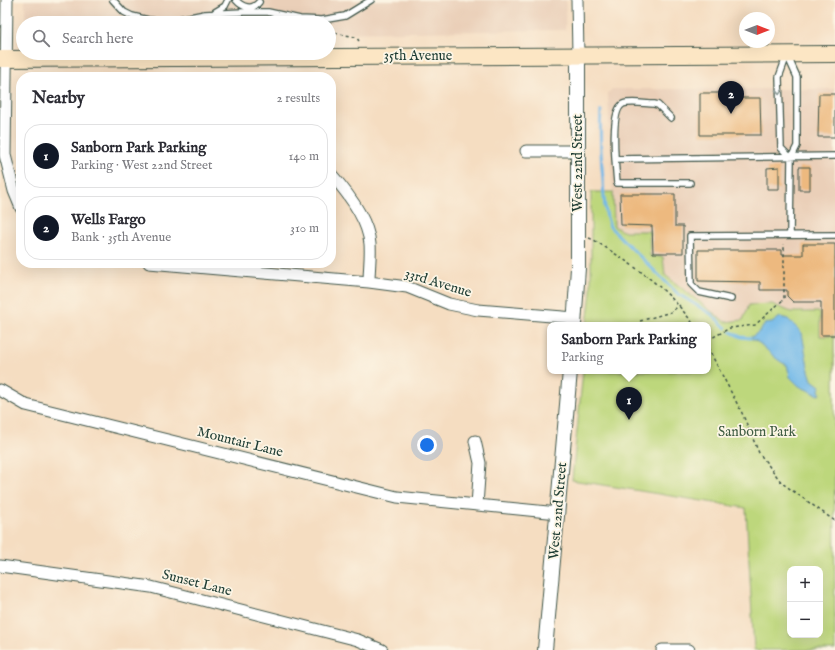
<!DOCTYPE html>
<html lang="en">
<head>
<meta charset="utf-8">
<style>
  :root { --surface:#fff; --page:#f2f2f3; --text:#2b2b33; --muted:#7c7c81; --line:#e1e1e2; --accent:#111827 }
  body { margin:0; font-family:"IM FELL English",serif; background:var(--page); color:var(--text) }
  .controls { position:absolute; right:12px; bottom:12px; display:grid; overflow:hidden; border-radius:8px; box-shadow:0 4px 16px #0002 }
  .controls button { width:36px; height:36px; display:grid; place-items:center; padding:0; border:0; border-bottom:1px solid var(--line); background:var(--surface); color:var(--text); font:20px sans-serif }
  .compass { position:absolute; left:739px; top:12px; width:36px; height:36px; border-radius:50%; background:var(--surface); box-shadow:0 4px 16px #0002; rotate:90deg }
  .you { position:absolute; left:427px; top:445px; width:14px; height:14px; margin:-10px; border:3px solid #fff; border-radius:50%; background:#1a73e8; box-shadow:0 0 0 6px #1a73e833 }
  .badge { display:grid; place-items:center; width:26px; height:26px; border-radius:50%; background:var(--accent); color:#fff; font-size:13px; font-weight:700 }
  .pin { position:absolute; translate:-50% -33px; filter:drop-shadow(0 1px 2px #0008) }
  .pin::after { content:''; position:absolute; top:21px; width:14px; height:12px; background:inherit; clip-path:polygon(0 0,100% 0,50% 100%) }
  .popup { position:absolute; left:547px; top:322px; width:164px; height:52px; box-sizing:border-box; display:grid; place-content:center; border-radius:8px; background:var(--surface); filter:drop-shadow(0 1px 3px #0005); font-size:13px; white-space:nowrap; color:var(--muted) }
  .popup b { font-size:15px; color:var(--text) }
  .popup::after { content:''; position:absolute; left:50%; top:100%; margin-left:-8px; border:8px solid transparent; border-top-color:var(--surface) }
  .list { margin:0; padding:0; list-style:none }
  h2 { display:flex; justify-content:space-between; align-items:center; height:52px; margin:0; padding:0 16px; font-size:17px }
  h2 small { font-size:13px; font-weight:400; color:var(--muted) }
  .list li { display:grid; grid-template-columns:26px 1fr auto; gap:12px; align-items:center; box-sizing:border-box; height:64px; margin:0 8px 8px; padding:0 8px; border:1px solid var(--line); border-radius:16px }
  .list b { display:block; font-size:15px; white-space:nowrap }
  .list p { margin:0; font-size:13px; white-space:nowrap; color:var(--muted) }
  .list em { font-size:13px; font-style:normal; color:var(--muted) }
  .icon { flex:none; width:22px; height:22px; fill:none; stroke:currentColor; stroke-width:2; stroke-linecap:round; stroke-linejoin:round }
  .map { position:relative; flex:none; width:835px; height:650px; overflow:hidden }
  .search { position:absolute; background:var(--surface); box-shadow:0 4px 16px #0002; left:16px; top:16px; width:320px; height:44px; display:flex; align-items:center; gap:10px; box-sizing:border-box; padding:0 14px; border-radius:22px; color:var(--muted); font-size:15px }
  .panel { position:absolute; background:var(--surface); box-shadow:0 4px 16px #0002; left:16px; top:72px; width:320px; height:196px; border-radius:16px }
  .map>svg:first-child { display:block }
  .built { fill:#eacfb8 }
  .green { fill:#bdd77c; stroke:#6e8a58; fill-rule:evenodd }
  .water { fill:#72b9e9; stroke:#487b8e }
  .lines { fill:none; stroke-linecap:round; stroke-linejoin:round }
  .stream { stroke:#72b9e9; stroke-width:3 }
  .building { fill:#edb97f }
  .service-casing { stroke:#3f5549; stroke-width:8 }
  .minor-casing { stroke:#3f5549; stroke-width:13 }
  .tertiary-casing { stroke:#3f5549; stroke-width:16 }
  .secondary-casing { stroke:#3f5549; stroke-width:18 }
  .path { stroke:#3f5549; stroke-width:1.5; stroke-dasharray:3 3; stroke-linecap:butt }
  .service { stroke:#fff; stroke-width:5.5 }
  .minor { stroke:#fff; stroke-width:11 }
  .tertiary { stroke:#fff; stroke-width:14 }
  .secondary { stroke:#fce6c4; stroke-width:16 }
  .oneway { stroke:#8f9e9a }
  .labels { text-anchor:middle; dominant-baseline:central; stroke-width:3.5; stroke-linejoin:round; paint-order:stroke }
  .street-label { font-size:14px; fill:#1f3d34; stroke:#fcf5e5 }
  .park-label { font-size:14px; fill:#3f5c42; stroke:#fcf5e5 }
</style>
</head>
<body>
<div class="map">
<svg width="835" height="650" viewBox="0 0 835 650">
  <rect width="100%" height="100%" fill="#fcf5e5"/>
  <filter id="ink" filterUnits="userSpaceOnUse"><feTurbulence type="fractalNoise" baseFrequency=".025" numOctaves="2"/><feDisplacementMap in="SourceGraphic" scale="8" xChannelSelector="R" yChannelSelector="G"/><feConvolveMatrix kernelMatrix="1 2 1 2 8 2 1 2 1" color-interpolation-filters="sRGB"/></filter>
  <filter id="wash" filterUnits="userSpaceOnUse"><feTurbulence type="fractalNoise" baseFrequency=".012" numOctaves="4" result="noise"/><feDisplacementMap in="SourceGraphic" scale="16" xChannelSelector="R" yChannelSelector="G"/><feGaussianBlur stdDeviation="0.9" result="paint"/><feColorMatrix in="noise" values="0 0 0 0 0 0 0 0 0 0 0 0 0 0 0 0 0 1.4 0 .05"/><feComposite in="paint" operator="in"/></filter>
  <g filter="url(#wash)">
    <rect width="100%" height="100%" fill="#f5ddc1"/>
    <path class="built" d="M25,0H566L565,30L329,33V23H25Z
      M612,89H835V354L820,336V312H791L772,304L743,320L726,322L665,275L650,257L649,232L622,231L614,226L608,93Z"/>
    <path class="green" d="M591,192H613L614,226L622,231H649L650,256L663,257L665,275L725,322L743,320L749,305L772,304L791,312H820V336H834L835,650H754L746,508L572,480L583,371H708V325H587L591,291ZM790,569H820V635H790Z"/>
    <path class="water" d="M780,317L788,319L802,333L808,367L812,380L820,386L819,391L821,394L818,395L799,386L790,377L787,365C772,359 764,343 750,338L760,331L765,324L772,323Z"/>
    <g class="lines">
      <path class="stream" d="M601,111C599,135 601,157 603,180C604,197 604,212 610,227L678,294L711,314L726,328
        M731,332L741,337L750,338"/>
    </g>
    <g id="blocks">
      <path class="building" d="M700,93H741V98H760L761,135H700Z
        M819,94H835V137H818Z
        M779,167V189H767V168Z
        M799,167H810V190H799Z
        M620,194H675V226H683V253H653L652,226L621,225Z
        M803,244H835V335H821V302H793L787,296V290H760V282L698,281V250H782V255H803Z"/>
    </g>
  </g>
  <g filter="url(#ink)">
    <use href="#blocks" fill-opacity="0" stroke="#3f5549" stroke-width="1"/>
    <g class="lines">
      <g class="service-casing">
        <path id="service" d="M113,0L124,12L132,16L148,20L164,22L205,14L243,12H268L300,19L322,20L345,16L371,0
          M236,0C242,7 252,11 259,2
          M215,12L225,6L228,0
          M787,55L779,77L781,148L791,158
          M788,57L797,77V146L791,158L790,235
          M671,118L658,105L654,104C645,104 631,101 623,104C609,111 616,169 617,183H690
          M615,159L835,156
          M731,299L699,292L691,284L690,236L835,235"/>
      </g>
      <g class="minor-casing">
        <path id="minor" d="M7,0L5,155L14,191L21,208
          M577,0L578,55
          M526,151H578
          M331,174C347,192 368,219 370,244C371,256 369,269 369,282
          M149,263L369,282L407,287L449,304L478,310L575,318
          M0,390L26,405L397,497L558,513
          M475,441L480,463L477,505
          M0,566L151,587L358,640L382,650
          M662,650H689"/>
      </g>
      <g class="tertiary-casing">
        <path id="tertiary" d="M574,325L578,268V55
          M545,650L570,371"/>
      </g>
      <g class="secondary-casing">
        <path id="secondary" d="M0,59L835,54"/>
      </g>
      <path class="path" d="M329,32L356,37L359,41
        M589,238L594,240C634,266 666,286 694,325
        M640,321L671,312L680,305
        M708,340L730,328L755,325L784,299V244
        M708,348L742,413L759,453L782,483L835,521"/>
      <use href="#service" class="service"/>
      <use href="#minor" class="minor"/>
      <use href="#tertiary" class="tertiary"/>
      <use href="#secondary" class="secondary"/>
    </g>
    <defs><path id="oneway-chevron" d="M-2-3.5L2.5 0L-2 3.5" fill="none" stroke-width="1.6" stroke-linecap="round" stroke-linejoin="round"/></defs>
    <use class="oneway" href="#oneway-chevron" transform="translate(779 92) rotate(88)"/>
  </g>
  <g class="labels">
    <g class="street-label">
      <text x="418" y="56">35th Avenue</text>
      <text transform="translate(578 163) rotate(-90)">West 22nd Street</text>
      <text transform="translate(438 283) rotate(17)">33rd Avenue</text>
      <text transform="translate(240 442) rotate(14)">Mountair Lane</text>
      <text transform="translate(558 511) rotate(-85)">West 22nd Street</text>
      <text transform="translate(197 583) rotate(14)">Sunset Lane</text>
    </g>
    <g class="park-label">
      <text x="757" y="432">Sanborn Park</text>
    </g>
  </g>
</svg>
<div class="controls">
<button>+</button>
<button>−</button>
</div>
<svg class="compass" viewBox="-18 -18 36 36"><path d="M0-13l5 13h-10z" fill="#e53935"/><path d="M0 13l5-13h-10z" fill="#7c7c81"/></svg>
<div class="you"></div>
<div class="pin badge" style="left:629px;top:420px">1</div>
<div class="popup"><b>Sanborn Park Parking</b>Parking</div>
<div class="pin badge" style="left:731px;top:114px">2</div>
<div class="search"><svg class="icon" aria-label="search" viewBox="0 0 24 24"><circle cx="10" cy="10" r="6"/><path d="M15 15l6 6"/></svg>Search here</div>
<section class="panel">
<h2>Nearby<small>2 results</small></h2>
<ul class="list">
<li><span class="badge">1</span><div><b>Sanborn Park Parking</b><p>Parking · West 22nd Street</p></div><em>140 m</em></li>
<li><span class="badge">2</span><div><b>Wells Fargo</b><p>Bank · 35th Avenue</p></div><em>310 m</em></li>
</ul>
</section>
</div>
</body>
</html>
